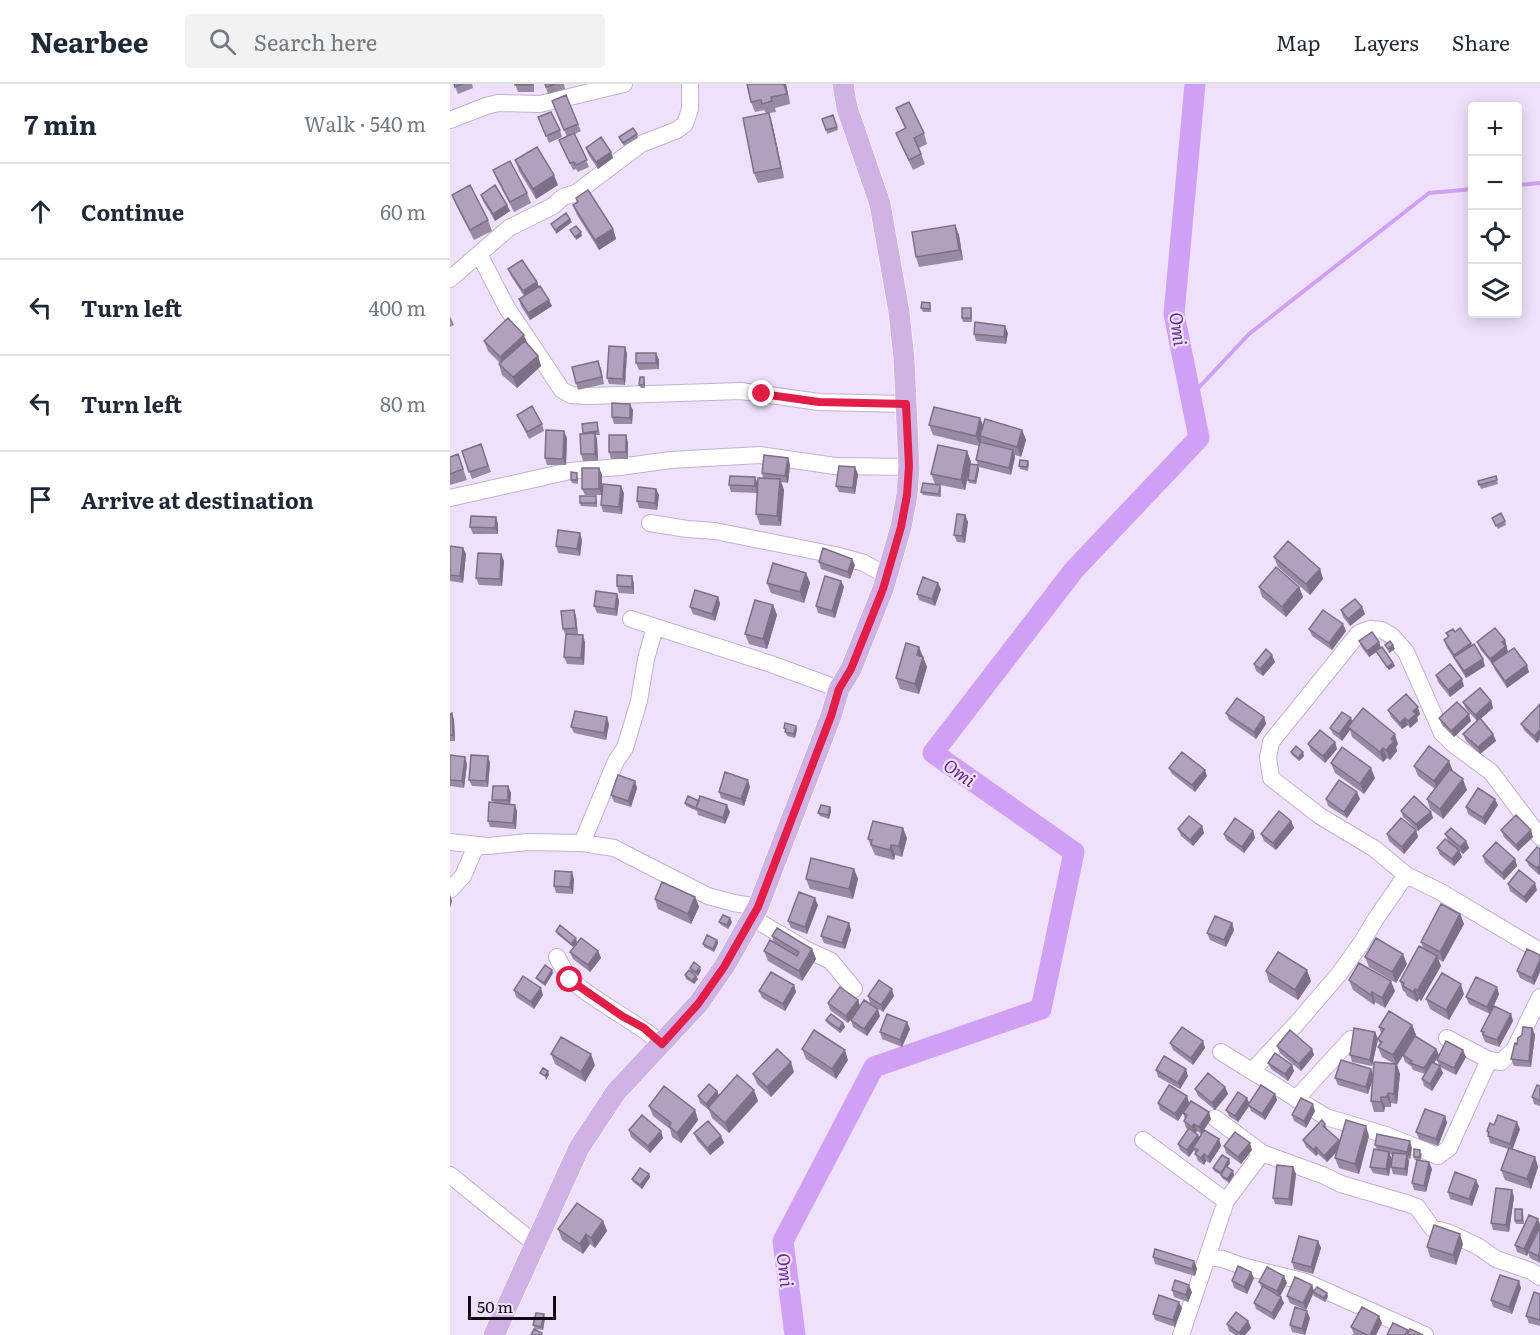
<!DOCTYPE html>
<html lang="en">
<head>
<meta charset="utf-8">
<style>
  :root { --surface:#fff; --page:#f2f2f3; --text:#1f2937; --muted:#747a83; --line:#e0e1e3 }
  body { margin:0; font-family:Literata,serif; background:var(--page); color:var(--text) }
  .controls { position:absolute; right:18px; top:18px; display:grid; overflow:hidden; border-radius:6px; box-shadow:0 3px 15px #0003 }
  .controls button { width:54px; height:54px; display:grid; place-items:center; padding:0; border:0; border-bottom:2px solid var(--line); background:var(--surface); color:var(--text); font:30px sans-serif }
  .scale { position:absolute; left:18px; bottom:15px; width:88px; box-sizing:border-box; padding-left:6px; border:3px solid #0f0914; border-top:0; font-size:16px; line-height:21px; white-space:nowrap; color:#0f0914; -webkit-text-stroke:4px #efe1fb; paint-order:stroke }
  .stop { position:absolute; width:18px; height:18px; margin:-14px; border:4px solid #e11d48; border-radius:50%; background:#fff }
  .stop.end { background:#e11d48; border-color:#fff; box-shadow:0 2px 6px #0008 }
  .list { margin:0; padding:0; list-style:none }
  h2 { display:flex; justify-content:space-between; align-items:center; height:78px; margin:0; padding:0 24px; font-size:26px }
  h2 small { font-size:20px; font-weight:400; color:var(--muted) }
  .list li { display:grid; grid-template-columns:39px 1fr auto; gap:18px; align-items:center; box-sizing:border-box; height:96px; padding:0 24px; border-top:2px solid var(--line) }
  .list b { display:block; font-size:22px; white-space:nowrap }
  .list em { font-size:20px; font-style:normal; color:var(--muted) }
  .icon { flex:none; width:33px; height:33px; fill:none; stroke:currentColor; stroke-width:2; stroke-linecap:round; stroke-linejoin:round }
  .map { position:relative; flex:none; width:1090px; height:1251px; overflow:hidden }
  header { display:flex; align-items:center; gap:36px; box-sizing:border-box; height:84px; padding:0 30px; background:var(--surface); border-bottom:2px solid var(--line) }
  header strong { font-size:28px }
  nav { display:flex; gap:33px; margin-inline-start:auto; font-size:21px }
  .search { width:420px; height:54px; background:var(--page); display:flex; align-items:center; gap:15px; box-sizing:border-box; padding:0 21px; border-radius:6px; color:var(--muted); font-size:22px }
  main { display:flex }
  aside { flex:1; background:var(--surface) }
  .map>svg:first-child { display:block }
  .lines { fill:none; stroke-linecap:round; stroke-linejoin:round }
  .stream { stroke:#d0a0f4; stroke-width:4 }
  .river { stroke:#d0a0f4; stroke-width:21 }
  .minor-casing { stroke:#c2b1d0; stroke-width:18 }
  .major-casing { stroke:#fff; stroke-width:22 }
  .minor { stroke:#fff; stroke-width:16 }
  .major { stroke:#d0b3e4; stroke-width:21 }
  .wall { fill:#998aa4; fill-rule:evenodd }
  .shaded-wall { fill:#7d7086 }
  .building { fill:#b2a0bf; stroke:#7d7086; stroke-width:1.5 }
  .route { stroke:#e11d48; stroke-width:8 }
  .labels { text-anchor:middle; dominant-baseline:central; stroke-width:4.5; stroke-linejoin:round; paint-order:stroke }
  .water-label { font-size:18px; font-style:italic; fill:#692c8d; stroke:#efe1fb }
</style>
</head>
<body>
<header>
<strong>Nearbee</strong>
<div class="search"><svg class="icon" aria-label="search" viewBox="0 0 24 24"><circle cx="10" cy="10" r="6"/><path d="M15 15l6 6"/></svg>Search here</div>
<nav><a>Map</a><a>Layers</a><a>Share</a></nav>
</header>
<main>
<aside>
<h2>7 min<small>Walk · 540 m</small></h2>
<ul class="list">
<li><svg class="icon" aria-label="ahead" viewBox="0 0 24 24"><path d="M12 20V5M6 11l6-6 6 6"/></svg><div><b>Continue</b></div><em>60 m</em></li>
<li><svg class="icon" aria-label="left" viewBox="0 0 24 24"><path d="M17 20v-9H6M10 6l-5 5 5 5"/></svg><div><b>Turn left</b></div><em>400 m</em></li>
<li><svg class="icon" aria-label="left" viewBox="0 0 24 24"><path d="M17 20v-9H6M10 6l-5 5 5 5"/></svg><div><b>Turn left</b></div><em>80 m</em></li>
<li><svg class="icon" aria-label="arrive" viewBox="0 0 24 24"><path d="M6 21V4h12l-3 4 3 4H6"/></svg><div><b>Arrive at destination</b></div></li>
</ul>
</aside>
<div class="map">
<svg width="1090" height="1251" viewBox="0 0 1090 1251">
  <rect width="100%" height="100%" fill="#efe1fb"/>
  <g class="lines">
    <path class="stream" d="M1068,101L1090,99
      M741,312L799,250L979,109L1023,105"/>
    <path class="river" d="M345,1251L333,1157L424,983L591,925L624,768L483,669L624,486L749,354L724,230L745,0"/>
    <g class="minor-casing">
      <path id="minor" d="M0,36L36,22L48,19L90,20L174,0
        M29,170L57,224L112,306L121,311L139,312L291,307L369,318L456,320
        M0,195L59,144L103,122L113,113L126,109L191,60L227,46L235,40L240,25V0
        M0,414L120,387L170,383L220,376L310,371L385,382L459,383
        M200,439L237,445L265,447L385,471L414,479L437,492
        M181,535L321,580L389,605
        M1090,753L1041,688L1003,660L992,649L956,568L942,552L932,546L920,545L909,549L821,658L818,673L821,694L870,732L925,765L956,791L989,807L1090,867
        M0,758L38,762L78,758L132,759L164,764L258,812L284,819L308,823
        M132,759L166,677L175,664L189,617L196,575L205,543
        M0,806L13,792L26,762
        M301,833L355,865L381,877L404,905
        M107,873C111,880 116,891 122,897C150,921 184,936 212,960
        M997,954L1039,976
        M771,968L876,1033L936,1051L988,1072L999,1064L1039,976L1051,978L1064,966L1090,913
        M802,987L847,939L889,890L912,858L925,836L956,791
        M846,1015L901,955
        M765,1034L812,1069L875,1092L891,1100L959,1120L967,1123L982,1144L1000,1149L1029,1163L1046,1175L1081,1187L1090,1193
        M693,1056L776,1117
        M0,1091L84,1159
        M759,1173L773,1175L792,1182L856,1198L975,1251
        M731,1251L776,1117L812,1069"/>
    </g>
    <g class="major-casing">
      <path id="major" d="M44,1251L129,1064L166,1008L248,920L274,883L308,823L381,632L389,605L401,585L433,505L451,443L457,411L459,383L454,275L449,228L430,120L397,24L393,0"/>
    </g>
    <use href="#minor" class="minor"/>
    <use href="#major" class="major"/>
  </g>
  <path class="wall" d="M4,0H22L23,4L8,10Z
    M65,0H84V8H68Z
    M95,0H114L115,5L98,10Z
    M336,0L340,20L325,24L326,28L319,29L322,39L334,94L308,99L304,89L316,29L314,26L305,28L301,18Z
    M102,17L128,40L131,47L125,50L139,83L128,88L126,85L123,86L109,56L117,53Z
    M446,24L474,49L477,60L469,64L475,80L463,86L450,59L446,49L455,45Z
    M383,31L388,46L377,50L376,46Z
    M88,33L110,46L112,53L99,59Z
    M187,50L188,54L174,62L169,53Z
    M136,64L161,68L163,74L148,85L138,70Z
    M65,76L108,101L86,115L69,87Z
    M43,86L77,109L81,119L64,128L47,96Z
    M2,111L38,136L42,147L24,156L6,121Z
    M31,111L57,121L60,127L45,137L33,117Z
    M126,114L163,145L166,155L149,166L127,131L123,121L127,119Z
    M505,141L509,151L513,176L469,183L466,173Z
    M58,185L87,198L89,203L102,222L80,236L71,222L69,215L74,212L61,192Z
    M481,222V228H473L471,224Z
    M521,224L522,228V238H513L512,234Z
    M0,232L4,241L0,243Z
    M558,249L556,260L526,257L524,250Z
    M34,257L77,260L88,272L91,282L67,304L52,291L49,280L50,279L38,267Z
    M177,269L175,301L159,300L157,294Z
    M206,269L209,276V285L189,286L186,279Z
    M151,283L154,300L128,306L126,299Z
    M195,297V304H191L189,301Z
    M183,326L182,340H164L162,333Z
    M67,331L92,340L94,347L79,355Z
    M530,334L533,341L572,346L576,356L571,373L565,371V373L561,391L529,383L526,376L529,362L483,351L479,341Z
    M147,338L150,351H146L147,356L148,377H133L131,370L133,350Z
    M117,354L116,381H97L95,374Z
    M178,358V375H161L159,368Z
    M31,360L41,388L22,395L12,367Z
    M517,367L521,378L520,380L528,381L529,385L526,400L519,399L518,396L520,382L515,406L485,400L481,390Z
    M8,370L17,396L0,401V373Z
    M338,374L340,381L338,399L331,398L334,406L331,442L310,441L306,430L313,394L312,389Z
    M578,377L579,380L578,387L570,385L569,382Z
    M149,384L152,391V411H135L132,405Z
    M408,390L405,410L389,408L386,402Z
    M128,392V400L122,399L121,396Z
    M1046,392L1048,400L1031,405L1028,397Z
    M308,400L307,409L281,408L279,401Z
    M490,401L491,405V413L473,411L471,408Z
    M206,405L209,411L207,426L189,424L187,417Z
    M174,409L172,430L153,428L151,421Z
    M147,415V423L131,422L130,419Z
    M515,431L518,438L515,459L507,458L504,451Z
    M1042,434L1055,437L1056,441L1048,445Z
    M48,440V450H23L20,443Z
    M132,456L130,472L108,469L106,462Z
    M0,462L13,464L16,470L13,499L0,497Z
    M51,470L54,477L52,502L29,501L26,494Z
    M824,473L870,485L873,495L860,511L828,483Z
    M369,478L405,481L400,495L371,485Z
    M356,489L360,499L354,519L321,509L317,499Z
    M391,497L394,503L385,534L368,529L366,522Z
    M184,499V510L169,509L167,502Z
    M809,503H849L853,513L836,533L812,513Z
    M491,505L485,522L469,516L467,510Z
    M167,510L169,517L167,532L147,529L144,522Z
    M268,513L270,520L265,537L243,530L240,523Z
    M323,521L327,531L317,565L299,560L295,550Z
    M912,523L915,530L900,542L893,533L891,526Z
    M124,526L126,532L128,551L135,558L134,581L117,580L114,573L116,552L113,545Z
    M859,545L896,547L882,566L862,552Z
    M1005,548L1021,562L1035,582L1016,594L996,562L994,556L998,553L996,549Z
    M1055,556L1058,568L1079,588L1057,604L1045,586L1043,581L1030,565L1027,558Z
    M909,557L929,558L931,564L945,582L939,586L926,568L919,573L912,564Z
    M469,563L477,583L469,610L450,605L446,594Z
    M825,578L813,592L806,587L804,580Z
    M986,591L1014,602L1000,613L988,598Z
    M1041,617L1043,624L1030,635L1043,650L1046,657L1030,670L1016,657L1013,650L1027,637L1016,625L1013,618Z
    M1090,620V655L1087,659L1074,646L1071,640Z
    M938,626L970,630L967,633L968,637L960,644L958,641L952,645L941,633Z
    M2,629L4,636L5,657H0V630Z
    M776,629L814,633L816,640L806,655L779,636Z
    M989,634L1021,637L1004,653L992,641Z
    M902,638L948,660L946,663L947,667L940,676L937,674L933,678L902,653L900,646L892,657L883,650L880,644Z
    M159,640L156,656L124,649L121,643Z
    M346,642L347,645L345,654L337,652L334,644Z
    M885,658L887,665L875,679L861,667L858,660Z
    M841,668L854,672L849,677L842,671Z
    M0,671L17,680L14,704L0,702Z
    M38,672L40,679L38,703L22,702L19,696Z
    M999,677L1003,688L1017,706L993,735L980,725L977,715L985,705L968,692L964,682Z
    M881,679L925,694L914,710L885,689Z
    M719,684L757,692L745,708L722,690Z
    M185,697L187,704L181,723L164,718L161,711Z
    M58,702L61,709L60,720L67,727L66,745L40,743L38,737L43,719L42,716Z
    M300,703L294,722L271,714L269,708Z
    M876,715H910L897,734L878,722Z
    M249,717L280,728L275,740L248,731L247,727L236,722L235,719Z
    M1048,721L1035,741L1018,730L1016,723Z
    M380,723L381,727L379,735L370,732L368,729Z
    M951,727L981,728L983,734L968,747L953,733Z
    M841,737L844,744L826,766L814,757L811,750Z
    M752,742L754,749L743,762L731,752L728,745Z
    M966,746L968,753L954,770L939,757L937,750Z
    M1051,746L1083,753L1068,767L1054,753Z
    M803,747L805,754L794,769L776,756L774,750Z
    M995,750L1016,757L1019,764L1013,770L1009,767L1012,773L1004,782L990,771L987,764L998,757Z
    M457,754L452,773L445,771L444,776L425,771L418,755Z
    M1090,765V790L1089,791L1079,782L1076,776Z
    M1033,772L1065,775L1067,782L1054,796L1035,779Z
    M404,785L408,795L403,815L360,805L356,795Z
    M124,795L123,810L106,809L104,802Z
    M1058,800L1087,806L1076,819L1060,807Z
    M245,813L249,823L241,840L208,825L205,815Z
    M368,821L357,850L341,844L338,837Z
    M1010,830L1014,840L993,878L988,875L991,882L971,917L969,915L967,918L957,912L955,908L953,907L950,897L973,864L971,858Z
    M269,838H282L278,845L271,841Z
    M399,839L401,846L395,865L374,859L371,852Z
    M782,839L784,846L776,863L760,856L757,849Z
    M106,847L127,858L123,863L107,850Z
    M322,852L362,865L366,875L352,897L318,877L314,867L324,858Z
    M267,856L268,859L264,868L254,863L253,860Z
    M148,867L151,874L140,888L123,875L120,868Z
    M1090,871V888L1084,901L1070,894L1067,887Z
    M915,873L957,880L946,899L919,883Z
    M240,884L251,886L248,892L241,888Z
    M102,886L103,889L95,902L88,897L86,894Z
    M816,887L861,897L848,916L819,898Z
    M235,891L246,892L248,895L244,900L236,895Z
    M899,896L945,907L935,924L925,918L924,921L903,906Z
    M344,901L346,908L335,927L312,914L309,907Z
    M64,906L93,911L84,925L66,913Z
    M1014,910L999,936L980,925L976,915Z
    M1049,910L1040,930L1019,920L1016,913Z
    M418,912H444L433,928L420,919Z
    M408,916L410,922L430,932L417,952L403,943L401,936L406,928L398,939L380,926L378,919Z
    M1061,930L1063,937L1049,963L1035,958L1031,947Z
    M376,936L393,939L395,943L390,949L377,939Z
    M457,938L460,945L452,963L432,955L430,948Z
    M962,941L966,951L965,952L986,965L989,971L984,979L989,981L987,976L1013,966L1016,973L1006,991L990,983L993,989L982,1007L974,1002L972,995L975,990L963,986L961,982L955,978L953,972L947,981L950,990L947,1020L941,1019V1023H935L934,1028H924L921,1017L922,996L918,1010L888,1001L885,994L923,990L943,979L932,973L928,963L930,961L928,955L931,949L929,943Z
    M1082,944L1085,951L1081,983L1064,982L1061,975L1067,960Z
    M925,948L928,955L922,982L902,978L900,971Z
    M753,957L755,964L743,981L723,966L720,959Z
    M827,962L862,965L864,971L851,987L830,969Z
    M352,965L398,976L386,995L356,975Z
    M101,970L145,981L135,998L105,980Z
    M818,979L842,981L844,987L838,997L821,985Z
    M706,986L738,992L730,1005L708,993Z
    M344,988L321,1013L307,1000L303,990Z
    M1090,1002V1022L1084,1020L1082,1013Z
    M775,1003L778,1010L765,1026L748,1012L745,1005Z
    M267,1007L269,1012L308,1017L279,1049L262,1034L259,1026L250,1019L248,1012Z
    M825,1010L827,1016L815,1036L801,1027L799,1022L788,1038L779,1032L776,1026L797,1014L799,1019Z
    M737,1012L739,1019L728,1037L710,1026L708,1019Z
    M199,1022L245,1026L248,1036L231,1059L222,1053L220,1045L203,1032Z
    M865,1027L856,1044L844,1037L842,1031Z
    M733,1029L761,1035L754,1046L769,1055L771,1062L760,1079L756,1077L754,1081L748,1077L744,1066L739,1073L730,1066L728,1060L738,1046L736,1044L734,1037L735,1035ZM747,1047L751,1050L749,1054L748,1051L745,1049Z
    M995,1032L997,1039L988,1062L969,1055L966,1048Z
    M875,1040L878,1047L889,1059L919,1052L909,1090L889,1084L885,1074L887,1068L877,1078L868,1070L866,1072L856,1063L853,1056Z
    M1044,1041L1070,1045L1062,1065L1085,1073L1088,1083L1081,1105L1055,1096L1051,1086L1058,1065L1040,1059L1037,1047Z
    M179,1046L211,1047L213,1054L200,1069L181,1053Z
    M244,1049L271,1052L274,1059L260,1071L247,1056Z
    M925,1061L962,1064L960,1075L958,1074L959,1077L957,1092L943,1090L941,1083L942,1071L940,1070L939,1092L923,1089L920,1083L927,1066Z
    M774,1062L802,1066L791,1080L776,1069Z
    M972,1069L971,1076L979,1078L982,1085L976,1108L964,1106L962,1099L967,1076H965L964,1073Z
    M779,1075L780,1079L777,1083L784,1091L779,1099L772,1094L771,1091L764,1087L763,1084Z
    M843,1083L846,1090L842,1122L825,1120L823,1114Z
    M199,1090L200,1093L192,1105L183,1098L182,1095Z
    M1029,1102L1022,1122L1000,1115L998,1108Z
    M1064,1113L1059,1148L1043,1146L1041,1139Z
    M1072,1125L1073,1128L1074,1140H1066L1065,1137Z
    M1088,1135L1090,1140V1179L1080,1174L1078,1168L1077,1172L1067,1168L1065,1161Z
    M153,1137L157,1147L145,1164L140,1160L133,1170L112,1156L108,1145Z
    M868,1157L871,1164L863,1190L844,1185L842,1178Z
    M1013,1160L1006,1181L980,1173L977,1163Z
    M703,1173L747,1184L745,1192L705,1180Z
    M804,1194L797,1210L784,1204L782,1197Z
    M809,1198L837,1199L830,1212L834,1219L824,1236L806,1225L804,1219L812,1205Z
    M862,1201L864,1207L878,1212L875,1218L864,1212L863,1209L856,1226L840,1219L837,1212Z
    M1071,1204L1062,1230L1043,1223L1041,1216Z
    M722,1206L742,1208L738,1218L724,1213Z
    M1090,1210V1242L1079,1239L1076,1232Z
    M732,1224L725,1243L705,1236L703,1230Z
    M95,1234L93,1246L85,1245L83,1241Z
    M860,1234L855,1251L842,1248L840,1241Z
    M798,1237L801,1244L795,1251H785L779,1247L777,1240Z
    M932,1239L926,1251H901L904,1250L901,1243Z"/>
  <path class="shaded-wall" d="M334,0H336L340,20Z
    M319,29L322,39L334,94L331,84Z
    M161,68L163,74L148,85L146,78Z
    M104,91L108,101L86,115L83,105Z
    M57,121L60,127L45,137L43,130Z
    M120,135L122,138L106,150L105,146Z
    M505,141L509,151L513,176L509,166Z
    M163,145L166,155L149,166L145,156Z
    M131,148L132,152L126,156L125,153Z
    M87,198L89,204L75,214L73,207Z
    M99,216L102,222L80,236L78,229Z
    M555,242L558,249L556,260L554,253Z
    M74,251L78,261L54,284L50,273Z
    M175,263L177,269L175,301L173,295Z
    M206,269L209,276V285L206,279Z
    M88,272L91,282L67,304L63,293Z
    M180,320L183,326L182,340L180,334Z
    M530,334L534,344L530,352L531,355L530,362L526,352Z
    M572,346L576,356L571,373L567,363Z
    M114,347L117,354L116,381L113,375Z
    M145,349L147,356L148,377L145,370Z
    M176,351L178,358V375L176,368Z
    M563,366L565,373L561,391L559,384Z
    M517,367L521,378L515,406L511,396Z
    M338,374L340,381L338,399L335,392Z
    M528,381L529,385L526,400L525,397Z
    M405,383L408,390L405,410L403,404Z
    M149,384L152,391V411L149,405Z
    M305,393L308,400L307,409L305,402Z
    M330,395L334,406L331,442L327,432Z
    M171,402L174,409L172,430L169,423Z
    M206,405L209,411L207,426L205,419Z
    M515,431L518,438L515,459L512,452Z
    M46,433L48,440V450L45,444Z
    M130,449L132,456L130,472L127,465Z
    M13,464L16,470L13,499L10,492Z
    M51,470L54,477L52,502L50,495Z
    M402,475L405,481L400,495L398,488Z
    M870,485L873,495L860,511L856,500Z
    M356,489L360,499L354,519L350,508Z
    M182,492L184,499V510L182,503Z
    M391,497L394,503L385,534L382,527Z
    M488,499L491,505L485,522L482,515Z
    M849,503L853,513L836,533L832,523Z
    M167,510L169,517L167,532L165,525Z
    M268,513L270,520L265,537L262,530Z
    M323,521L327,531L317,565L313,555Z
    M912,523L915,530L900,542L898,535Z
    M124,526L126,532L128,551L126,544Z
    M893,540L896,547L882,566L879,559Z
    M133,551L135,558L134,581L131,574Z
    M1055,556L1058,569L1042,581L1040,575L1052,558Z
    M929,558L931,565L919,573L917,567Z
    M1021,559L1023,566L1004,573V571Z
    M943,561L945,565L939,569L938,565Z
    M469,563L473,573L467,571Z
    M822,571L825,578L813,592L810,585Z
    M473,573L477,583L469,610L465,600Z
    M1033,575L1035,582L1016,594L1014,587Z
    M943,579L945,582L939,586L937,583Z
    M1077,581L1079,588L1057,604L1055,597Z
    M1012,595L1014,602L1000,613L998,606Z
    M1041,617L1043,624L1027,638L1025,631Z
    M968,623L970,630L967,633L968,637L960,644L958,637L963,627Z
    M2,629L4,636L5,657L3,651Z
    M1019,630L1021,637L1004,653L1001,647Z
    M157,633L159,640L156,656L154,649Z
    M814,633L816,640L806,655L804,648Z
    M901,634L904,641L898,643L900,646L892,657L889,650Z
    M955,634L958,641L952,645L950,639Z
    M346,642L347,645L345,654L344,650Z
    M1090,646V655L1087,659L1084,652Z
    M945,650L948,660L946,663L947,667L940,676L936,666L941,655Z
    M1043,650L1046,657L1030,670L1028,663Z
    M885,658L887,665L875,679L873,672Z
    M933,664L937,674L933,678L930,668Z
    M853,668L854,672L849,677L848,674Z
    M38,672L40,679L38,703L36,697Z
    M15,673L17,680L14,704L12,697Z
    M999,677L1003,688L988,708L984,697Z
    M921,684L925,694L914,710L910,700Z
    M755,686L757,692L745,708L742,701Z
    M1013,695L1017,706L993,735L990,725Z
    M298,696L300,703L294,722L291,715Z
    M185,697L187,704L181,723L178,717Z
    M58,702L61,709L60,723L58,716Z
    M907,708L910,715L897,734L894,728Z
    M1045,715L1048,721L1035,741L1033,734Z
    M65,721L67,727L66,745L63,739Z
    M277,721L280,728L275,740L273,734Z
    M380,723L381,727L379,735L378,731Z
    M981,728L983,734L968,747L966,740Z
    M841,737L844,744L826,766L823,759Z
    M752,742L754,749L743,762L740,756Z
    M453,744L457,754L452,773L449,762Z
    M966,746L968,753L954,770L952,763Z
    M1081,746L1083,753L1068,767L1066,761Z
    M803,747L805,754L794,769L792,763Z
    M1016,757L1019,764L1013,770L1010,763Z
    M441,761L445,771L444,776L440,766Z
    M1009,766L1012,773L1004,782L1002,775Z
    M1065,775L1067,782L1054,796L1052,789Z
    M1090,781V790L1089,791L1087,784Z
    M404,785L408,795L403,815L399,805Z
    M122,788L124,795L123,810L120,803Z
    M1085,799L1087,806L1076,819L1074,813Z
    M0,810L2,817L0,824Z
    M245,813L249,823L241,840L238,830Z
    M365,814L368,821L357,850L355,843Z
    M1010,830L1014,840L993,878L990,868Z
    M280,834L282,838L278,845L277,841Z
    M399,839L401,846L395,865L392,859Z
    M782,839L784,846L776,863L774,856Z
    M126,854L127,858L123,863L121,860Z
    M267,856L268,859L264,868L263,865Z
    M362,865L366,875L352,897L349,887Z
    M148,867L151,874L140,888L138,881Z
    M953,870L957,880L946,899L942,888Z
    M987,872L991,882L971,917L967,907Z
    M1090,876V888L1084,901L1082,894Z
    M250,883L251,886L248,892L246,888Z
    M102,886L103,889L95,902L94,899Z
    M857,886L861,897L848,916L845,906Z
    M246,892L248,895L244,900L242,897Z
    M941,897L945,907L935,924L932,914Z
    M1011,900L1014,910L999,936L996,926Z
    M344,901L346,908L335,927L333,920Z
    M1047,903L1049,910L1040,930L1037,923Z
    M91,904L93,911L84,925L81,918Z
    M442,905L444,912L433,928L431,921Z
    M965,905L969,915L967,918L963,908Z
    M922,908L925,918L924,921L921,911Z
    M408,916L410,923L398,939L396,932Z
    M428,925L430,932L417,952L414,945Z
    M1061,930L1063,937L1049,963L1047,956Z
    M457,938L460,945L452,963L450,956Z
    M393,939L395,943L390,949L389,945Z
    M962,941L966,951L947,981L950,990L947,1020L944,1010L946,980L943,971Z
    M1082,944L1085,951L1081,983L1079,977Z
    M925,948L928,955L922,982L920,976Z
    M753,957L755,964L743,981L741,974Z
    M862,965L864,971L851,987L849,980Z
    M986,965L989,971L977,991L974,984Z
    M395,966L398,976L386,995L382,985Z
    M1013,966L1016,973L1006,991L1004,984Z
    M141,970L145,981L135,998L131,988Z
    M341,978L344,988L321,1013L317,1003Z
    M842,981L844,987L838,997L835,990Z
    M990,982L993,989L982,1007L980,1000Z
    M736,985L738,992L730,1005L728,999Z
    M921,985L924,992L918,1010L916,1003Z
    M98,987L99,991L96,996L95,992Z
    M775,1003L778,1010L765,1026L762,1019Z
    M304,1006L308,1017L279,1049L275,1039Z
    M267,1007L270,1014L258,1024L259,1027L256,1020Z
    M938,1009L941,1019V1023L937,1013Z
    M825,1010L827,1016L815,1036L812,1030Z
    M737,1012L739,1019L728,1037L725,1030Z
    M931,1013L935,1023L934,1028L931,1018Z
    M797,1014L800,1021H798L799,1022L788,1038L785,1032Z
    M863,1020L865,1027L856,1044L854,1037Z
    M245,1026L248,1036L231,1059L227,1049Z
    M759,1028L761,1035L751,1050L749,1043Z
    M995,1032L997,1039L988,1062L986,1055Z
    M1067,1038L1070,1045L1062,1067L1060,1060Z
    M744,1040L747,1047L745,1050L742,1043Z
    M916,1042L919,1052L909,1090L905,1080Z
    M211,1047L213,1054L200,1069L198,1062Z
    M748,1051L751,1058L743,1064L744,1066L739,1073L737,1066Z
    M271,1052L274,1059L260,1071L257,1064Z
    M769,1055L771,1062L760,1079L758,1073Z
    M889,1056L891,1063L877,1078L874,1072Z
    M960,1057L962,1064L960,1075L957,1068Z
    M800,1059L802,1066L791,1080L788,1073Z
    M866,1063L868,1070L866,1072L864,1066Z
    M939,1068L942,1075L939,1092L936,1085Z
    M754,1070L756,1077L754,1081L751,1074Z
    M957,1070L959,1077L957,1092L955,1085Z
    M1085,1073L1088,1083L1081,1105L1077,1095Z
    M779,1075L780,1079L772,1092L771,1089Z
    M979,1078L982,1085L976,1108L974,1102Z
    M843,1083L846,1090L842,1122L839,1115Z
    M783,1087L784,1091L779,1099L777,1095Z
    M199,1090L200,1093L192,1105L190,1101Z
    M1026,1096L1029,1102L1022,1122L1019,1115Z
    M1062,1106L1064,1113L1059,1148L1056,1141Z
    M1088,1135L1090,1143L1077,1172L1074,1165Z
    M153,1137L157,1147L145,1164L141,1154Z
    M136,1150L140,1160L133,1170L130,1160Z
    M1010,1150L1013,1160L1006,1181L1003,1171Z
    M868,1157L871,1164L863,1190L861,1183Z
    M1090,1167V1179L1088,1172Z
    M744,1177L747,1184L745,1192L742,1185Z
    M801,1188L804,1194L797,1210L794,1203Z
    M834,1192L837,1199L829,1214L827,1207Z
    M1069,1197L1071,1204L1062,1230L1059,1223Z
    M739,1201L742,1208L738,1218L736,1211Z
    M862,1201L864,1208L856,1226L853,1219Z
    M877,1209L878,1212L875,1218L874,1214Z
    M831,1213L834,1219L824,1236L822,1229Z
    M729,1218L732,1224L725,1243L723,1236Z
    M857,1227L860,1234L855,1251L852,1245Z
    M94,1230L95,1234L93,1246L91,1243Z
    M929,1232L932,1239L926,1251H920Z
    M798,1237L801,1244L795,1251H790L789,1249Z"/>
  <path class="building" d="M4,0H13L5,3Z
    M65,0H82V1H65Z
    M95,0H106L96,3Z
    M297,0H334L337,10L321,13L322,17L312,20L311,16L301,18Z
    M116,11L128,40L114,46L102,17Z
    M459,18L474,49L464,54L471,70L459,76L446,49L456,44L446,24Z
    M101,28L110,46L96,52L88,33Z
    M319,29L331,84L304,89L293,34Z
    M383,31L387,43L376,46L372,35Z
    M183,44L187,50L173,59L169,53Z
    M124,49L137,76L126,81L124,78L120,79L109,56Z
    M151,53L161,68L146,78L136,64Z
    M87,63L104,91L83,105L65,76Z
    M60,77L77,109L60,118L43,86Z
    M20,101L38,136L20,146L2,111Z
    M45,101L57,121L43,130L31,111Z
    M138,106L163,145L145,156L123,121L128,118L126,114Z
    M116,129L120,135L105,146L101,140Z
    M505,141L509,166L466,173L462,148Z
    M126,142L131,148L125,153L120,146Z
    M72,176L87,198L73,207L58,185Z
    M90,202L99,216L78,229L69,215Z
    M472,218L480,219V225L471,224Z
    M512,224H521V234H512Z
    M58,234L74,251L50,273L34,257Z
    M525,238L555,242L554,253L524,250Z
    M75,257L88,272L63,293L49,280Z
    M159,262L175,263L173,295L157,294Z
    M186,269H206V279H186Z
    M148,277L152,293L126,299L122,283Z
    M190,293H194V301H189Z
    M162,319L180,320V334L162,333Z
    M82,322L92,340L77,348L67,331Z
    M484,323L530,334L526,352L479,341Z
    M535,335L572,346L567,363L530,352Z
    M147,338L148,347L133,349L132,340Z
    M96,346L114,347L113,375L95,374Z
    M145,349V370H131L130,350Z
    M159,351H176V368H159Z
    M530,358L563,366L559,384L526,376Z
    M31,360L38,382L19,388L12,367Z
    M488,361L517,367L511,396L481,390Z
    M8,370L13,385L0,390V373Z
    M314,371L338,374L335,392L312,389Z
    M570,376L578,377L577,383L569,382Z
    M520,380L528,381L525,397L518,396Z
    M389,382L405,383L403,404L386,402Z
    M132,384H149V405H132Z
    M121,388L127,389V396H121Z
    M280,392L305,393V402L279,401Z
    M1046,392L1047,396L1029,401L1028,397Z
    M308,394L330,395L327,432L306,430Z
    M473,399L490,401L489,410L471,408Z
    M153,400L171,402L169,423L151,421Z
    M188,403L206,405L205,419L187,417Z
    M130,412H146V419H130Z
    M1051,429L1055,437L1046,442L1042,434Z
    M507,430L515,431L512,452L504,451Z
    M21,432L46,433L45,444L20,443Z
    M108,446L130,449L127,465L106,462Z
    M838,457L870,485L856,500L824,473Z
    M0,462L13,464L10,492L0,491Z
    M373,464L402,475L398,488L369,478Z
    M28,469L51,470L50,495L26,494Z
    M323,479L356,489L350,508L317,499Z
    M826,483L849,503L832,523L809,503Z
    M167,491L182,492V503L167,502Z
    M375,492L391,497L382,527L366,522Z
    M473,493L488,499L482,515L467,510Z
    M245,506L268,513L262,530L240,523Z
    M146,507L167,510L165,525L144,522Z
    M905,515L912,523L898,535L891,526Z
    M305,516L323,521L313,555L295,550Z
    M124,526L126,544L113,545L111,527Z
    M873,526L893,540L879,559L859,545Z
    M1010,544L1021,559L1004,571L994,556L999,552L996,549L1003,545L1005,548Z
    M1045,544L1055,556L1052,558L1056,562L1040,575L1027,558Z
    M922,548L929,558L917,567L909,557Z
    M116,550L133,551L131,574L114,573Z
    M940,557L943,561L938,565L935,561Z
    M456,559L469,563L467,571L473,573L465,600L446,594Z
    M1024,560L1033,575L1014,587L1004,573Z
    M932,563L943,579L937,583L926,567Z
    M1064,564L1077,581L1055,597L1042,579Z
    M816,565L822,571L810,585L804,580Z
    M1000,580L1012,595L998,606L986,591Z
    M1030,604L1041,617L1025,631L1013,618Z
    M956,610L968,623L963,627L966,630L958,637L955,634L950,639L938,626Z
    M787,614L814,633L804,648L776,629Z
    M1007,618L1019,630L1001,647L989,634Z
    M1090,620V646L1084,652L1071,640Z
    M913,624L945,650L941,655L944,657L936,666L933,664L930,668L898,643Z
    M125,627L157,633L154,649L121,643Z
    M892,628L901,634L889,650L880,644Z
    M2,629L3,651H0V630Z
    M1030,634L1043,650L1028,663L1013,650Z
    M335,639L346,642L344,650L335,648L336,645L334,644Z
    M870,646L885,658L873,672L858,660Z
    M846,662L853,668L848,674L841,668Z
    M979,662L999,677L984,697L964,682Z
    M892,663L921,684L910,700L881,679Z
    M732,668L755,686L742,701L719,684Z
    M0,671L15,673L12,697L0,696Z
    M21,671L38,672L36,697L19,696Z
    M1000,685L1013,695L990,725L977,715Z
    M275,688L298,696L291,715L269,708Z
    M168,691L185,697L178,717L161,711Z
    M889,696L907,708L894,728L876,715Z
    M43,702H58V716H42Z
    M1028,704L1045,715L1033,734L1016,723Z
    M238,712L249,717L246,724L235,719Z
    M250,712L277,721L273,734L246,724Z
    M964,712L981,728L966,740L951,727Z
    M39,718L65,721L63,739L38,737Z
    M371,721L380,723L378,731L368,729Z
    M829,727L841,737L823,759L811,750Z
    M1066,731L1081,746L1066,761L1051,746Z
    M739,732L752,742L740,756L728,745Z
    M785,734L803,747L792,763L774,750Z
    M951,734L966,746L952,763L937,750Z
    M423,737L453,744L449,762L441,761L440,766L421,761L422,756L418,755Z
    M1001,744L1016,757L1010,763L995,750Z
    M995,755L1009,766L1002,775L987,764Z
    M1046,758L1065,775L1052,789L1033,772Z
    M1087,763L1090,765V781L1087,784L1076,776Z
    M361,774L404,785L399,805L356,795Z
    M1069,786L1085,799L1074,813L1058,800Z
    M105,787L122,788L120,803L104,802Z
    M212,798L245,813L238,830L205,815Z
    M349,808L365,814L355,843L338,837Z
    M991,820L1010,830L990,868L971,858Z
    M273,831L280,834L277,841L269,838Z
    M378,832L399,839L392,859L371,852Z
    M765,832L782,839L774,856L757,849Z
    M110,841L126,854L121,860L106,847Z
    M327,844L362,865L349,887L314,867L320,856L347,872L349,868L322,852Z
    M257,851L267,856L263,865L253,860Z
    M131,854L148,867L138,881L120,868Z
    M926,854L953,870L942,888L915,873Z
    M969,862L987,872L967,907L965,905L963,908L953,902L954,899L950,897Z
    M1077,865L1090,871V876L1082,894L1067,887Z
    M828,868L857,886L845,906L816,887Z
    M244,878L250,883L246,888L240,884Z
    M909,879L941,897L932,914L922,908L921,911L899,896Z
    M95,881L102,886L94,899L86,894Z
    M239,886L246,892L242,897L235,891Z
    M321,888L344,901L333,920L309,907Z
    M992,889L1011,900L996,926L976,915Z
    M73,892L91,904L81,918L64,906Z
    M1026,893L1047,903L1037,923L1016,913Z
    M429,896L442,905L431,921L418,912Z
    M390,903L408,916L396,932L378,919Z
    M414,916L428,925L414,945L401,936Z
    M1044,922L1061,930L1047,956L1033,951L1034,948L1031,947Z
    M939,927L962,941L943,971L928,963L932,958L928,955L934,945L929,943Z
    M381,930L393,939L389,945L376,936Z
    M437,930L457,938L450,956L430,948Z
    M732,943L753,957L741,974L720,959Z
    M1073,943L1082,944L1079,977L1061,975L1065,959L1067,960L1068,954L1072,951Z
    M904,944L925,948L920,976L900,971Z
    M364,946L395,966L382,985L352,965Z
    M840,946L862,965L849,980L827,962Z
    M965,952L986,965L974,984L960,979L962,977L953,971Z
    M111,953L141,970L131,988L101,970Z
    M996,957L1013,966L1004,984L987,976Z
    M327,965L341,978L317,1003L303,990Z
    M825,969L842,981L835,990L818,979Z
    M714,972L736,985L728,999L706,986Z
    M891,976L921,985L916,1003L885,994Z
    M924,978L946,980L944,1010L938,1009L937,1013H931V1018L921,1017Z
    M982,978L990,982L980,1000L972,995Z
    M93,984L98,987L95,992L90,989Z
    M758,989L775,1003L762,1019L745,1005Z
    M287,991L304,1006L275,1039L258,1024Z
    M259,1000L267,1007L256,1020L248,1012Z
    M719,1001L737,1012L725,1030L708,1019Z
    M811,1001L825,1010L812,1030L798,1021Z
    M1087,1001L1090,1002V1017L1082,1013Z
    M214,1002L245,1026L227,1049L219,1042L221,1039L199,1022Z
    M788,1008L797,1014L785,1032L776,1026Z
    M851,1014L863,1020L854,1037L842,1031Z
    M741,1017L759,1028L749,1043L744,1040L742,1043L734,1037L737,1031L733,1029Z
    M975,1025L995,1032L986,1055L966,1048Z
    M192,1031L211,1047L198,1062L179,1046Z
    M1048,1031L1067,1038L1060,1060L1038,1052L1039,1048L1037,1047L1040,1039L1044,1041Z
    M872,1036L875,1040L873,1042L889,1056L874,1072L866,1063L864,1066L853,1056Z
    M896,1036L916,1042L905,1080L885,1074Z
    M258,1037L271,1052L257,1064L244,1049Z
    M739,1044L748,1051L737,1066L728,1060Z
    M754,1046L769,1055L758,1073L754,1070L751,1074L745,1070L748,1066L743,1064Z
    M785,1048L800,1059L788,1073L774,1062Z
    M927,1050L960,1057L957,1068L925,1061Z
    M1059,1064L1085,1073L1077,1095L1051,1086Z
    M924,1065L939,1068L936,1085L920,1083Z
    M964,1065L970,1066V1073H964Z
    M943,1069L957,1070L955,1085L941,1083Z
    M772,1071L779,1075L771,1089L763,1084Z
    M967,1076L979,1078L974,1102L962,1099Z
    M827,1081L843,1083L839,1115L823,1114Z
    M776,1082L783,1087L777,1095L771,1091Z
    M190,1084L199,1090L190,1101L182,1095Z
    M1005,1088L1026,1096L1019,1115L998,1108Z
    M1046,1104L1062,1106L1056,1141L1041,1139Z
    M127,1119L153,1137L141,1154L136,1150L130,1160L108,1145Z
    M1065,1125H1072V1136L1065,1137Z
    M1079,1131L1088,1135L1074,1165L1065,1161Z
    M984,1141L1010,1150L1003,1171L977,1163Z
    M1090,1143V1167L1088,1172L1078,1167Z
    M849,1152L868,1157L861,1183L842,1178Z
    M705,1165L744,1177L742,1185L703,1173Z
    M788,1182L801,1188L794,1203L782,1197Z
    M817,1183L834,1192L827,1207L809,1198Z
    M1050,1191L1069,1197L1059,1223L1041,1216Z
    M845,1193L862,1201L853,1219L837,1212Z
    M725,1196L739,1201L736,1211L722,1206Z
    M813,1202L831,1213L822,1229L804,1219Z
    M867,1203L877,1209L874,1214L863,1208Z
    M1084,1208L1090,1210V1236L1076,1232Z
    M709,1211L729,1218L723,1236L703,1230Z
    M845,1223L857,1227L852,1245L840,1241Z
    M912,1223L929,1232L920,1251H917L901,1243Z
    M786,1228L798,1237L789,1249L777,1240Z
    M86,1229L94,1230L91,1243L83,1241Z
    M943,1239L958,1246L955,1251H937Z
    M84,1245L92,1249L91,1251H81Z
    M960,1245L973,1251H957Z"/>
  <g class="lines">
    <path class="route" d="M120,896L172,932L194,944L212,960L248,920L274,883L308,823L381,632L389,605L401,585L433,505L451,443L457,411L459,382L456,320L369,318L312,310"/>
  </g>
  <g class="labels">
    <g class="water-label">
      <text transform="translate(729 245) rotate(82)">Omi</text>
      <text transform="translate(510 688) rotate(35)">Omi</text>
      <text transform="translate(336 1186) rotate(83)">Omi</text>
    </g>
  </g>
</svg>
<div class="controls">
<button>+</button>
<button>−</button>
<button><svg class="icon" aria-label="locate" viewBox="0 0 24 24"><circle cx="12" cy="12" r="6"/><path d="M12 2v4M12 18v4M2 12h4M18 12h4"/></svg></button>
<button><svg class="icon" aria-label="layers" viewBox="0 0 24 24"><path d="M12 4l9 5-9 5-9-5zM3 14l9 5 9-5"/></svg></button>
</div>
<div class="scale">50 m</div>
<div class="stop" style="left:120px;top:896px"></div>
<div class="stop end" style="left:312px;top:310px"></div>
</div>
</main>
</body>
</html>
